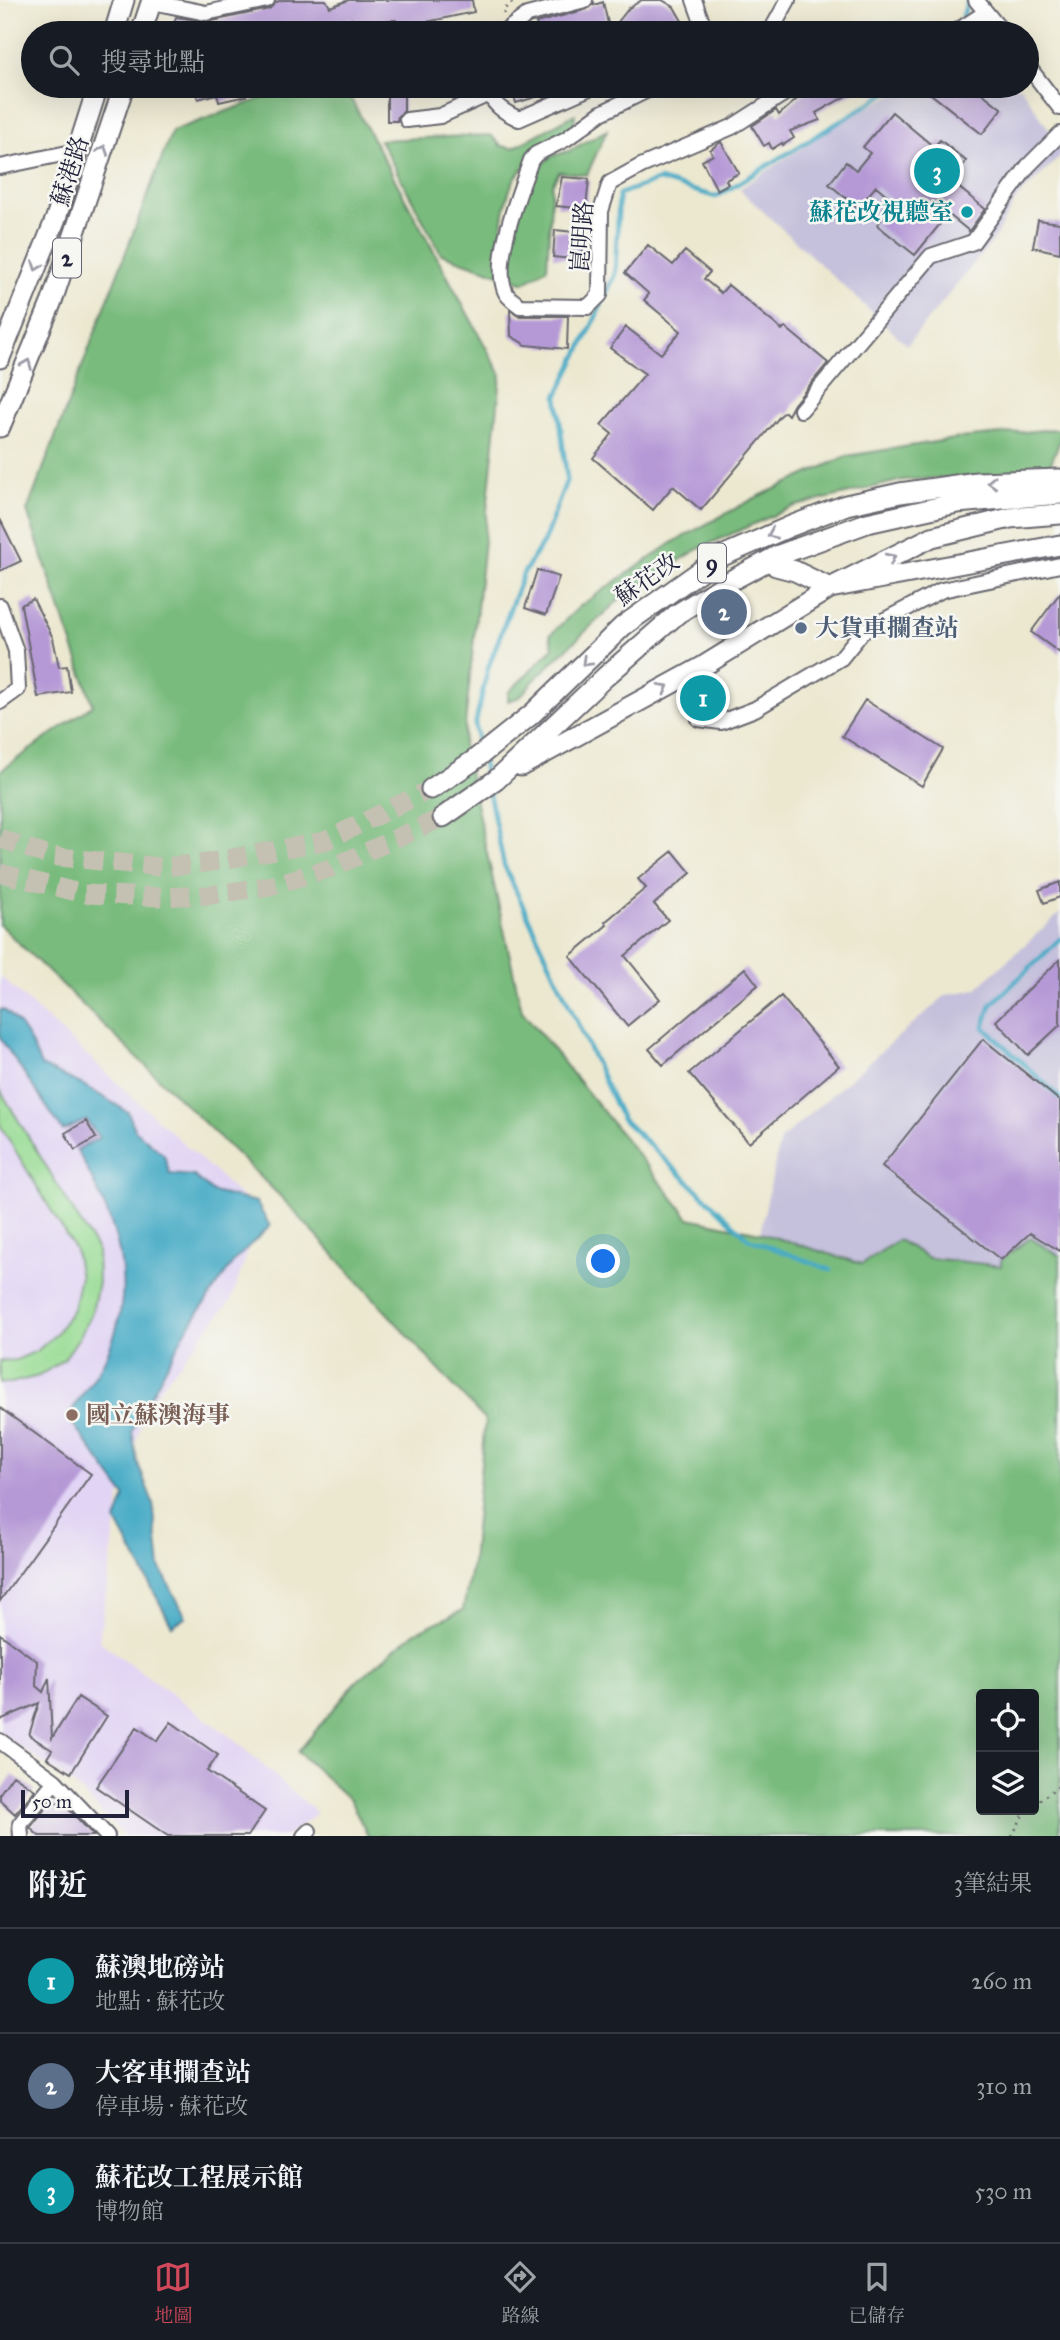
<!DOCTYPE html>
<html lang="zh-TW">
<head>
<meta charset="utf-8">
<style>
  :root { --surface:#171b24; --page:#242831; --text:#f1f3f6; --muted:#9ea1a6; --line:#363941; --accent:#d1495b }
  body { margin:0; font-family:"IM FELL Great Primer","Noto Serif TC",serif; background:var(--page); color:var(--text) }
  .controls { position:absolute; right:21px; bottom:21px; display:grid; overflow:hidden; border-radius:7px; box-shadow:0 7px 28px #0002 }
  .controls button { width:63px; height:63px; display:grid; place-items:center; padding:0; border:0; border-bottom:2px solid var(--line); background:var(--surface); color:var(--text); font:35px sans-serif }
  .scale { position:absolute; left:21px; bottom:18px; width:108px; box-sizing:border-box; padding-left:7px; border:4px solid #22223b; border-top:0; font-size:19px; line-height:24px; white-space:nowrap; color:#22223b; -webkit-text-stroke:5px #f6f6f2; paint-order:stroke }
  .you { position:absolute; left:604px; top:1262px; width:24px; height:24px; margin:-18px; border:5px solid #fff; border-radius:50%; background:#1a73e8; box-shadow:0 0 0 10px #1a73e833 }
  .badge { display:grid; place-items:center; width:46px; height:46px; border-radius:50%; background:var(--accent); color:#fff; font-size:23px; font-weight:700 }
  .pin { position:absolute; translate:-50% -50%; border:4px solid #fff; box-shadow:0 2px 7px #0006 }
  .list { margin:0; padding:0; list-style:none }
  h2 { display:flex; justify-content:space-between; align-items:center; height:91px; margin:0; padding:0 28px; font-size:30px }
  h2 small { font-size:23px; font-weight:400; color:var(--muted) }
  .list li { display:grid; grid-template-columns:46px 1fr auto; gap:21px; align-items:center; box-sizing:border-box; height:105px; padding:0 28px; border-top:2px solid var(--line) }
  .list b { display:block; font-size:26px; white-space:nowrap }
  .list p { margin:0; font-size:23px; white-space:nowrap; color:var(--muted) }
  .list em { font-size:23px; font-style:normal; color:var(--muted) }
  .icon { flex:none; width:38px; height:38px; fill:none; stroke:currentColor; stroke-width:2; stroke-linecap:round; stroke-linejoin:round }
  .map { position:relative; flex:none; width:1060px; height:1836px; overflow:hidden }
  .search { position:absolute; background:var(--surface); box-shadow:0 7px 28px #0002; left:21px; right:21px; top:21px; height:77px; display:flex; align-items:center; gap:18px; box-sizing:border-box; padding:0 24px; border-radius:38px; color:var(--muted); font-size:26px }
  .sheet { height:406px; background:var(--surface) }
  nav { display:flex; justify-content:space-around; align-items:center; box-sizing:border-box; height:98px; border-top:2px solid var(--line); background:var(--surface); font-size:19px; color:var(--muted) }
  nav a { display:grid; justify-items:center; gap:4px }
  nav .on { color:var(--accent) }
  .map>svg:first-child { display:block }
  .built { fill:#e1d4f4 }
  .industrial { fill:#c5c0db }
  .green { fill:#97db93; stroke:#5c7e67; stroke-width:2 }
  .forest { fill:#79bb7d; stroke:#4e6e5c; stroke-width:2; fill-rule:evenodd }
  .water { fill:#46abc6; stroke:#346680; stroke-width:2 }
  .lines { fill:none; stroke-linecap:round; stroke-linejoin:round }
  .stream { stroke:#46abc6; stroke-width:4.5 }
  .building { fill:#b599d6 }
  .major-tunnel { stroke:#c4c0b2; stroke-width:19; stroke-dasharray:19 10; stroke-linecap:butt }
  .minor-casing { stroke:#69676f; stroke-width:18 }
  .major-casing { stroke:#69676f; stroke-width:23 }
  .path { stroke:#69676f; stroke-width:2.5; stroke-dasharray:2 5; stroke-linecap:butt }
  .minor { stroke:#fff; stroke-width:14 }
  .major { stroke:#fff; stroke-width:19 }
  .oneway { stroke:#9c9ca7 }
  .culture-dot { fill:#0f9aa8; stroke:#f6f6f2; stroke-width:2.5 }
  .service-dot { fill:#5c6f8a; stroke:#f6f6f2; stroke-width:2.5 }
  .education-dot { fill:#8d6e63; stroke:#f6f6f2; stroke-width:2.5 }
  .labels { text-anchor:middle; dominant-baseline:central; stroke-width:5; stroke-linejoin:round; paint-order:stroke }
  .shield { fill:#f6f6f2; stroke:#626272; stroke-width:2 }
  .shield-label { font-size:23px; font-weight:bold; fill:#22223b }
  .street-label { font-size:24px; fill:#22223b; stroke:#f6f6f2 }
  .culture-label { font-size:24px; font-weight:bold; fill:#0d838f; stroke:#f6f6f2; text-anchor:end }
  .service-label { font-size:24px; font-weight:bold; fill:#4e5e75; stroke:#f6f6f2; text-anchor:start }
  .education-label { font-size:24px; font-weight:bold; fill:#785e54; stroke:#f6f6f2; text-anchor:start }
</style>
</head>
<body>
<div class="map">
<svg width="1060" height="1836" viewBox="0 0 1060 1836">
  <rect width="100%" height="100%" fill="#f6f6f2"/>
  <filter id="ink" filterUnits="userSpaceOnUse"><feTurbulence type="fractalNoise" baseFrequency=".0143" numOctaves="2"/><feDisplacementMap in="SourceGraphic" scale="14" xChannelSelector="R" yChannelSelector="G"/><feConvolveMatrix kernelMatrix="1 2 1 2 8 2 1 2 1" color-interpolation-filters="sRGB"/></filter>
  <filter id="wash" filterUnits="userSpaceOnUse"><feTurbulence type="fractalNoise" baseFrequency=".00686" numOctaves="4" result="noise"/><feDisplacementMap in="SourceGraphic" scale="28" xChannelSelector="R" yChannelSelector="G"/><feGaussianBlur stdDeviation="1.57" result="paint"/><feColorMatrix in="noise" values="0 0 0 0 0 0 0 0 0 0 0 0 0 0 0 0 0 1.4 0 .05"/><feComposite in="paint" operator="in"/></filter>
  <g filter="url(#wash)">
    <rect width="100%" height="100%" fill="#ece8d0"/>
    <path class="built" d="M0,976L261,1214L231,1300L146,1406L119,1502L99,1641L232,1738L317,1813L286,1836H125L72,1783L0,1733Z"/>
    <path class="industrial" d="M912,86H1020L1060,146V157L1017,198L992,242L907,345L739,189L854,114Z
      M1060,913V1256L1030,1239L1001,1266L929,1258L898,1240L862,1265L760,1233L780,1140L946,995L976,989Z"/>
    <path class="green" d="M0,1090L97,1250L98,1283L92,1312L80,1336L64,1359L39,1376L11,1383H0V1361L16,1360L37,1351L55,1335L73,1309L80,1277L75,1250L0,1125Z"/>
    <path class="forest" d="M296,86H344L501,375L463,745L522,1011L689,1218L760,1233L862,1264L898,1240L929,1258L1001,1266V1260L1030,1238L1060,1256V1836H368L350,1800L298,1752L356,1682L414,1633L463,1610L472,1563L485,1420L281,1197L0,925V771L93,705L27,511L172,131ZM981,1694H1034V1810H981Z
      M575,114L574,124C559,136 526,161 516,177C505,193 500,234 501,253L515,237L519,209L532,177L541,165L552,156L569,151L607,130L587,175L559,172L552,185L547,268L524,283L441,254L380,140L491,135L501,146L513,148Z
      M1055,429L1060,431V440L1047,473L903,480L792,507L700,548L622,597L538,676L520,697L508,701V693L553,648L550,635L580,606L675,541L755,498L847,456L960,438Z"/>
    <path class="water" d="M3,1009C23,1023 32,1044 41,1066L83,1085L128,1112L135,1130L164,1155L170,1174L194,1176L213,1192L256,1202L270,1226L235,1260L185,1332L132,1431L137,1461L153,1503L160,1567L186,1617L172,1626L116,1521L125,1496L68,1417C78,1398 93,1382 103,1363C143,1283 116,1223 77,1150L99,1138L86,1120L63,1131L0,1038V1010Z"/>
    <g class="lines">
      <path class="stream" d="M961,22L968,0
        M479,747L475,726L488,668L523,574L544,541L567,479L557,396L590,330L615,274L619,194L659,180L716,197L898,86
        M483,762L486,781
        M489,793L504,865L622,1119L749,1239L831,1270
        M1060,939L991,1005L984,1027L1060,1098"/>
    </g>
    <g id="blocks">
      <path class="building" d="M283,0H326L330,7L349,0H472L474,12L422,23L397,25L396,20L353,23L351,19L312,33H275L271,24L234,33H170L176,17L208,22L269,9L276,2Z
        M642,0H662L674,7L682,21L685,33H539L536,23L587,9L594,3V5L603,2L610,32L629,8Z
        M194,86H244L246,96L219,102L217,94L198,99Z
        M511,86H536L539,96L516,103Z
        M812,86H864L816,113L820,120L790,131L794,138L783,145L782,143L772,149L769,143L764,146L752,126L776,110L779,115Z
        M938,86H973L1002,109L982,134L931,94Z
        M404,91V111L398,116L397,121H387V92Z
        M892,112L934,147L940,140L966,161L951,181L985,209L969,231L948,214L915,255L877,225L895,202L876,186L858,208L829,184L846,162L856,170L870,153L863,147Z
        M721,142L739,173L726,180L728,184L717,190L702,161L713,155L710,150Z
        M562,177L589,179L586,209L556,206Z
        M1038,220L1060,223V253L1033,247Z
        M555,230L584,233L582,260L553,257Z
        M648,245L673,265L685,251L710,272L704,279L721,293L728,285L782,330L785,327L828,363L794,404L788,415L785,412L781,415L701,510L673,486L653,510L593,458L612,434L601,425L645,374L610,348L626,327L661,354L681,331L644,300L649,294L625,273Z
        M510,310L520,316H568L567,349L526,345L511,336Z
        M0,519L21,561L0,571Z
        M537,570L559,577L546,615L525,608Z
        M1060,593V653L1031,632Z
        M33,599L53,638L59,667L67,666L71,692L38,697L21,605Z
        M710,686L717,698L696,710L689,698Z
        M865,700L943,749L922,786L842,736Z
        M673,851L691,873L654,904L668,920L625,956L660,999L627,1026L570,956L607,925L605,922L646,888L638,879Z
        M1060,882V897L1044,903L1039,890Z
        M1060,959V1025L1028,1055L996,1021Z
        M745,968L758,985L663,1065L649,1049Z
        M781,996L839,1066L749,1143L689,1073Z
        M983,1039L1060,1101V1251L1030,1233L1001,1260L882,1166Z
        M86,1121L96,1138L75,1150L65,1133Z
        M0,1408L91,1474L0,1601Z
        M0,1634L37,1661L36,1686L43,1692L49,1678L52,1738L78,1697L107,1716L71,1773L47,1758L52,1750L29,1735L39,1703L0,1720Z
        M171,1722L218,1755L207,1771L265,1811L248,1836H168L96,1787L137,1727L157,1741Z
        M13,1775L35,1790L15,1814L0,1800V1793Z
        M62,1802L94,1836H39L30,1828L49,1804Z"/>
    </g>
  </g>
  <g filter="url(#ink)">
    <use href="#blocks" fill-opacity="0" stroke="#69676f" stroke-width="2"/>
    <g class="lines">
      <path class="major-tunnel" d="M0,838L49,856L161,867L206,863L325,841L431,789
        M0,873L84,894L161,897L211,895L269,886L331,868L443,817"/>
      <g class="minor-casing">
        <path id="minor" d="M694,0L706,33
          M976,0L1003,33
          M152,2L206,13L267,0
          M503,33L527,15L585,0
          M766,33L772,29L788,0
          M954,33L986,12
          M1027,65L1060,108
          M488,86C490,104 504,112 519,119L594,86
          M656,86L601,113L566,139L536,154L531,160C520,192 492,259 505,291C507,297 515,302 520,306L588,307L600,295L601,211L610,183L641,166L732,127L796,86
          M407,120L440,116L489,94
          M0,167L77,151
          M801,410L931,256L973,242L1028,166L1060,134
          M0,606L16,651L18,689L0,702
          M699,719L721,722L755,709L841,658L862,632L942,590L1060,565
          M0,1741L55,1781L107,1836
          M21,1836L20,1824L55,1781
          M304,1836L309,1831"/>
      </g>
      <g class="major-casing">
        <path id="major" d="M114,33L124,0
          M141,33L152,0
          M0,358L56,218L98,86
          M0,427L52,301L124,86
          M776,566L795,571L830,588L1060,545
          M521,766L702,667L830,588L932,537L1010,518L1060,514
          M431,789L473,761L532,714L623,626L720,557L791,526L846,505L900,493L977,482L1060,479
          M443,817L496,780L605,677L677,614L732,580L779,555L867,523L957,503L1060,494"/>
      </g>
      <path class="path" d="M504,14L503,10L516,0
        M1034,1804L1060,1785
        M1012,1836L1026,1810"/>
      <use href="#minor" class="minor"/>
      <use href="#major" class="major"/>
    </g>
    <defs><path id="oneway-chevron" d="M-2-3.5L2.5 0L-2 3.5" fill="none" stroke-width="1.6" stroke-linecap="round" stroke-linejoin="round" transform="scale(1.75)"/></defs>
    <g class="oneway">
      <use href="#oneway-chevron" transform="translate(103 150) rotate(-72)"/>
      <use href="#oneway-chevron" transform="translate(37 266) rotate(111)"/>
      <use href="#oneway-chevron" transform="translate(27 364) rotate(-68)"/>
      <use href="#oneway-chevron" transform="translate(992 482) rotate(178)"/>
      <use href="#oneway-chevron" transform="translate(772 534) rotate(156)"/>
      <use href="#oneway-chevron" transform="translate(891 558) rotate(-26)"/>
      <use href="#oneway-chevron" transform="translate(586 662) rotate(136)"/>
      <use href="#oneway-chevron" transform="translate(664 688) rotate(-29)"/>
    </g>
  </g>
  <circle class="culture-dot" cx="967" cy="212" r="7"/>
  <circle class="service-dot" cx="801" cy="628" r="7"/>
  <circle class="education-dot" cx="72" cy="1415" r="7"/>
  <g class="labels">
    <g class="shield">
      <rect x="53" y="238.5" width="28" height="39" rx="5"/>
      <rect x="698" y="543.5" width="28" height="39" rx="5"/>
    </g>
    <g class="shield-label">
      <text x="67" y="258">2</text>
      <text x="712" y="563">9</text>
    </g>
    <g class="street-label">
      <text transform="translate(70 171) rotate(-72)">蘇港路</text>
      <text transform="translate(582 237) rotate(-86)">崑明路</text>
      <text transform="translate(647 579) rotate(-35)">蘇花改</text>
    </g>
    <g class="culture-label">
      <text x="953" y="212">蘇花改視聽室</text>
    </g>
    <g class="service-label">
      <text x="815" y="628">大貨車攔查站</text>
    </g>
    <g class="education-label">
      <text x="86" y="1415">國立蘇澳海事</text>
    </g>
  </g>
</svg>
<div class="controls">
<button><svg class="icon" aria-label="locate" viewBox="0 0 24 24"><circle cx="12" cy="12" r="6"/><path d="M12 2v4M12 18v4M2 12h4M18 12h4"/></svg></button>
<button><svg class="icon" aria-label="layers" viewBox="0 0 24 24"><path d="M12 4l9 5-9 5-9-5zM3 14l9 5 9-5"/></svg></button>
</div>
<div class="scale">50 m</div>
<div class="you"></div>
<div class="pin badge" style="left:703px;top:698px;background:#0f9aa8">1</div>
<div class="pin badge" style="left:724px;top:612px;background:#5c6f8a">2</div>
<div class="pin badge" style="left:937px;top:171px;background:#0f9aa8">3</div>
<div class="search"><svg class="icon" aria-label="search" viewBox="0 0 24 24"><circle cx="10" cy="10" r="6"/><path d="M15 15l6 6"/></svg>搜尋地點</div>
</div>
<section class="sheet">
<h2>附近<small>3筆結果</small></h2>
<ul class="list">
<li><span class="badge" style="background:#0f9aa8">1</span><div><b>蘇澳地磅站</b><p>地點 · 蘇花改</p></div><em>260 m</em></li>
<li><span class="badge" style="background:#5c6f8a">2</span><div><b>大客車攔查站</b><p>停車場 · 蘇花改</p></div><em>310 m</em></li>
<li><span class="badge" style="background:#0f9aa8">3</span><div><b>蘇花改工程展示館</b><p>博物館</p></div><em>530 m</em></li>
</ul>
</section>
<nav>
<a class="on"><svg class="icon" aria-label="map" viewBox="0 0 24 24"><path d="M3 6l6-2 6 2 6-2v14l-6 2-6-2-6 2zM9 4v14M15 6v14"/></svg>地圖</a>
<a><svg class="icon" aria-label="directions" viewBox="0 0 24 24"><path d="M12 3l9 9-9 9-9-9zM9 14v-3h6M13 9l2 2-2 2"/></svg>路線</a>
<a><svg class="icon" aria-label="saved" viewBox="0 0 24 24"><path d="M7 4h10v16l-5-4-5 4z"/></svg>已儲存</a>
</nav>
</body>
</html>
